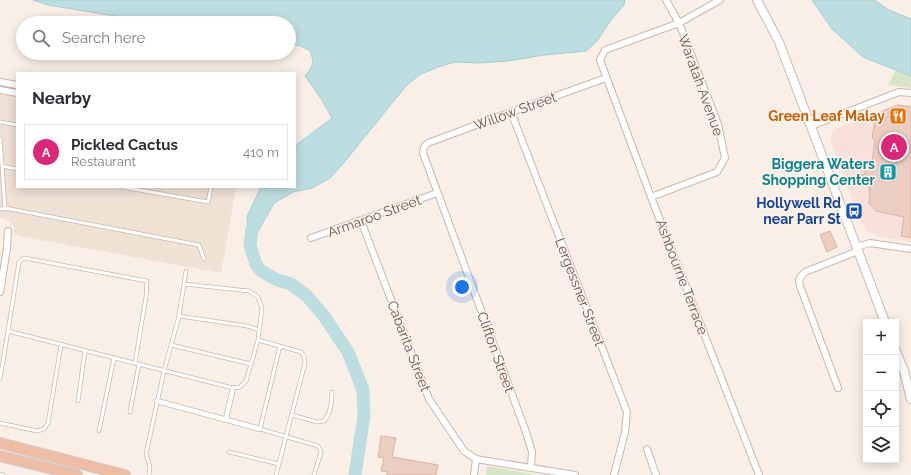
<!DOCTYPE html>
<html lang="en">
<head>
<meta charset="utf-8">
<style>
  :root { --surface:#fff; --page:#f2f2f3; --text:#2b2b33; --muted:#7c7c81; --line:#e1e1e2; --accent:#db2777 }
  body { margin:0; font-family:Raleway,sans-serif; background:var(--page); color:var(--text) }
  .controls { position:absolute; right:12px; bottom:12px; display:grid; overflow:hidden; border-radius:0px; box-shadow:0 2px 10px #0003 }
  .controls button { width:36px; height:36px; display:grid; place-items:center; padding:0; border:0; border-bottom:1px solid var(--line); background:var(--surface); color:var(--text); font:20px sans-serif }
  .you { position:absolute; left:462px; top:287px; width:14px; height:14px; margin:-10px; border:3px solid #fff; border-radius:50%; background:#1a73e8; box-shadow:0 0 0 6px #1a73e833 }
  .badge { display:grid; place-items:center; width:26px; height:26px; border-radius:50%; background:var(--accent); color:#fff; font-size:13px; font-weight:700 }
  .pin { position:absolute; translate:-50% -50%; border:2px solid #fff; box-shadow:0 1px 4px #0006 }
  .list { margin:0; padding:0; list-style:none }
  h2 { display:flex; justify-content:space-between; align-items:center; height:52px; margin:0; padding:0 16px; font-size:17px }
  h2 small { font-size:13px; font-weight:400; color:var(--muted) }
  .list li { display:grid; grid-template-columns:26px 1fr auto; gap:12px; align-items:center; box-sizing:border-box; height:56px; margin:0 8px 8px; padding:0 8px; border:1px solid var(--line); border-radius:0px }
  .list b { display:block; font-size:15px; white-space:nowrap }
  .list p { margin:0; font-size:13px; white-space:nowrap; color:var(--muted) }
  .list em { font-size:13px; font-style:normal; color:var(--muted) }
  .icon { flex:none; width:22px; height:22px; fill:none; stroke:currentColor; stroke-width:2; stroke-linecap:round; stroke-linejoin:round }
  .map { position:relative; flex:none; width:911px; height:475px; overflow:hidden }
  .search { position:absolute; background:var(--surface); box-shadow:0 2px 10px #0003; left:16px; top:16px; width:280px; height:44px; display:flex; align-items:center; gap:10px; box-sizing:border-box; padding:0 14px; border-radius:22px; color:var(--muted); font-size:15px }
  .panel { position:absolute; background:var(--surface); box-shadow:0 2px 10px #0003; left:16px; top:72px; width:280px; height:116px; border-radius:0px }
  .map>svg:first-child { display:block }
  .residential { fill:#f0e1d5 }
  .commercial { fill:#f8e0db }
  .green { fill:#d5e5c6 }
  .water { fill:#bddee0; stroke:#a4ced0 }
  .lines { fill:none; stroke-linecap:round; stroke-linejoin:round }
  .river { stroke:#bddee0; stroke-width:13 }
  .building { fill:#ebcdc1; stroke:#dbb3a3 }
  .service-casing { stroke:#c9b7ad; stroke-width:4.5 }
  .pedestrian-casing { stroke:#c9b7ad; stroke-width:6 }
  .minor-casing { stroke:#c9b7ad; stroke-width:8 }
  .secondary-casing { stroke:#cdb9ae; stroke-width:10 }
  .trunk-casing { stroke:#d4ccca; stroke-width:12 }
  .service { stroke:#fff; stroke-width:3 }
  .pedestrian { stroke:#fff; stroke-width:4.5 }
  .minor { stroke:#fff; stroke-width:6 }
  .secondary { stroke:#fff; stroke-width:8 }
  .trunk { stroke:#edbea5; stroke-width:10 }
  .labels { text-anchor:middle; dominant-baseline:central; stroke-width:3; stroke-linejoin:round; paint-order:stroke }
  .street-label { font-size:14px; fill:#6f564e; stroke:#fcf4eb }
  .food-label { font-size:14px; font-weight:bold; fill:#c56008; stroke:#fcf4eb; text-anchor:end }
  .culture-label { font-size:14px; font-weight:bold; fill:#0d838f; stroke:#fcf4eb; text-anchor:end }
  .transit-label { font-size:14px; font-weight:bold; fill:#164399; stroke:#fcf4eb; text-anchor:end }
</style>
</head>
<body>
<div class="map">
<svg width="911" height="475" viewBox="0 0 911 475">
  <rect width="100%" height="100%" fill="#f9efe6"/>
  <path class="residential" d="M0,94L17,96V187H236L221,273L14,235V227L5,218H0Z"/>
  <path class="commercial" d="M898,105H911V242L877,236L870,233L865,228L860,221L831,142V136L833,131L839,127Z"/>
  <path class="green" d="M896,70L911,76V88L888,85Z
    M487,466L539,475H486Z"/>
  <path class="water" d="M33,0H625L624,5L611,20L597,41L586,51L544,55L508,61L479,63L455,62L438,67L419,75L405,87L342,165L330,178L312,188L293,192L274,203L250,245L247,217L261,187H295V146L332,118L322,100L305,76C313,66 315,63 310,51L301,46L289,44V23H157L48,5Z
    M812,0H874L889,10L911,19V76L863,57L832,29Z"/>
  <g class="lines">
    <path class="river" d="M252,228L250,245L256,264L260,270L277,280L291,284L307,296L324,316L348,352L363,390L364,416L355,475"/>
  </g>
  <path class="building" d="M898,105L911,107V238L901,236L904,217L876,211L869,203L870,194L869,193L870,184L862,182L861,174L864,175L866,168L871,169L875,140L872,138L876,115L882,116V111Z
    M830,231L837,247L827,252L820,235Z
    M381,436L396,438L392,457L438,465L436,475H387V472L381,471L384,458L378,457Z"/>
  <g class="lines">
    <g class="service-casing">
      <path id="service" d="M0,122L17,125
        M0,138L5,208L0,209
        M2,166L17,169
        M122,187L208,202L211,187
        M5,208L199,245L204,259
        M179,316L247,326L259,330
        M258,340L301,352L304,356L305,363L276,475
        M171,345L251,364
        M280,346L260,429L318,446L321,452L314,475
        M135,363L146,297L147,281L24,258L19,262L8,331L233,388L240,387L246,381L258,340L262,308L258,297L249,291L184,284
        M0,379L8,331
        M78,401L85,351
        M130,412L139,364
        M292,415L317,422L324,421C331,413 332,403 332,392
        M0,423L37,431L44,429L48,423L61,345
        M99,431L114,358
        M229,452L279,464
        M0,474L3,475
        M149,475L150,467L146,454L164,371L179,316L186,271"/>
    </g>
    <g class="pedestrian-casing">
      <path id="pedestrian" d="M157,401L260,429
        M226,419L233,388"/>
    </g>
    <g class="minor-casing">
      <path id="minor" d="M720,0L679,23L605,50L600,60L651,197L759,475
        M0,82L17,85
        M0,90L17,93
        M511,112L627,412L625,432L614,475
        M811,126L899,92L911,93
        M651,197L717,172L725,158L718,124L679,23L666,0
        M361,221L429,399L464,451L476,459L575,475
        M311,238L437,193
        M856,247L870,243L911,249
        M0,292L7,248L8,231
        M838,388L800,286L799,279L805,272L858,251
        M647,449L656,475
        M531,467L532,452L526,432L423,153L424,147L428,143L511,112L606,78
        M474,475L476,459"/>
    </g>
    <g class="secondary-casing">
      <path id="secondary" d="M757,0L779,42L885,322
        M896,351L904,371L911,399"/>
    </g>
    <g class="trunk-casing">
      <path id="trunk" d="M0,443L125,475
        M0,456L77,475"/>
    </g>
    <use href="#service" class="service"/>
    <use href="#pedestrian" class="pedestrian"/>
    <use href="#minor" class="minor"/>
    <use href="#secondary" class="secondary"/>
    <use href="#trunk" class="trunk"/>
  </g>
  <defs>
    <g id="restaurant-square" transform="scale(0.9)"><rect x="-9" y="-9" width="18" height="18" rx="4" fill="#e8710a" stroke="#fcf4eb"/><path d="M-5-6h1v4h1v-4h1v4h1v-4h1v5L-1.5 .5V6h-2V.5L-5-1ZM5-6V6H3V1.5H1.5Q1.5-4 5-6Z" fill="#fff"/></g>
    <g id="building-square" transform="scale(0.9)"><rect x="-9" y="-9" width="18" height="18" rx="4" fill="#0f9aa8" stroke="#fcf4eb"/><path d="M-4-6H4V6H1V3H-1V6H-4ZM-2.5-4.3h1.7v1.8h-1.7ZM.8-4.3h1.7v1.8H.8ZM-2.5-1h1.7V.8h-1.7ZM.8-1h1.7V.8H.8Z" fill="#fff"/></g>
    <g id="bus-square" transform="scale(0.9)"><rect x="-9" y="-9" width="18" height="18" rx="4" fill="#1a4fb4" stroke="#fcf4eb"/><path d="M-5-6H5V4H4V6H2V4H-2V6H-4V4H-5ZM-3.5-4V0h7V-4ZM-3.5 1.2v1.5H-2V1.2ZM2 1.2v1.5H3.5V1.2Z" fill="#fff"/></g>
  </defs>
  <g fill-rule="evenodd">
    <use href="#restaurant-square" x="898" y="116"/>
    <use href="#building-square" x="888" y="172"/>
    <use href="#bus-square" x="854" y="211"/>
  </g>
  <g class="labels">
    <g class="street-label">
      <text transform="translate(701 85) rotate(70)">Waratah Avenue</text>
      <text transform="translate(515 111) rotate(-20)">Willow Street</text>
      <text transform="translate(374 216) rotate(-20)">Armaroo Street</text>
      <text transform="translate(682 277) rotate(69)">Ashbourne Terrace</text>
      <text transform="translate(580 292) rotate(69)">Lergessner Street</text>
      <text transform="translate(409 346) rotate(69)">Cabarita Street</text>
      <text transform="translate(496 352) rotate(70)">Clifton Street</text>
    </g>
    <g class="food-label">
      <text x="885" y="116">Green Leaf Malay</text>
    </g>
    <g class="culture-label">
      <text x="875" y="164">Biggera Waters<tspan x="875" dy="16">Shopping Center</tspan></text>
    </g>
    <g class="transit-label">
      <text x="841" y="203">Hollywell Rd<tspan x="841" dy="16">near Parr St</tspan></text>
    </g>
  </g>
</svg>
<div class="controls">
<button>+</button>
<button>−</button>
<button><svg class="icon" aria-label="locate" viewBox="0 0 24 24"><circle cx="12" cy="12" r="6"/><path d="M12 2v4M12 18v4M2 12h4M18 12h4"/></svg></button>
<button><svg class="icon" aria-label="layers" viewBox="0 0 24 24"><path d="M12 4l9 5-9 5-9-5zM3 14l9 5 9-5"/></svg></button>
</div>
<div class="you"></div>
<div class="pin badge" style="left:894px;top:147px">A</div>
<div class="search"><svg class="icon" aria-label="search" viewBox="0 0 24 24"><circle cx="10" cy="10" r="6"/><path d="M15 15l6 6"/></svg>Search here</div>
<section class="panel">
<h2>Nearby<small></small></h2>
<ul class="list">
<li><span class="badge">A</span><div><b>Pickled Cactus</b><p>Restaurant</p></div><em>410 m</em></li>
</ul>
</section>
</div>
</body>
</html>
